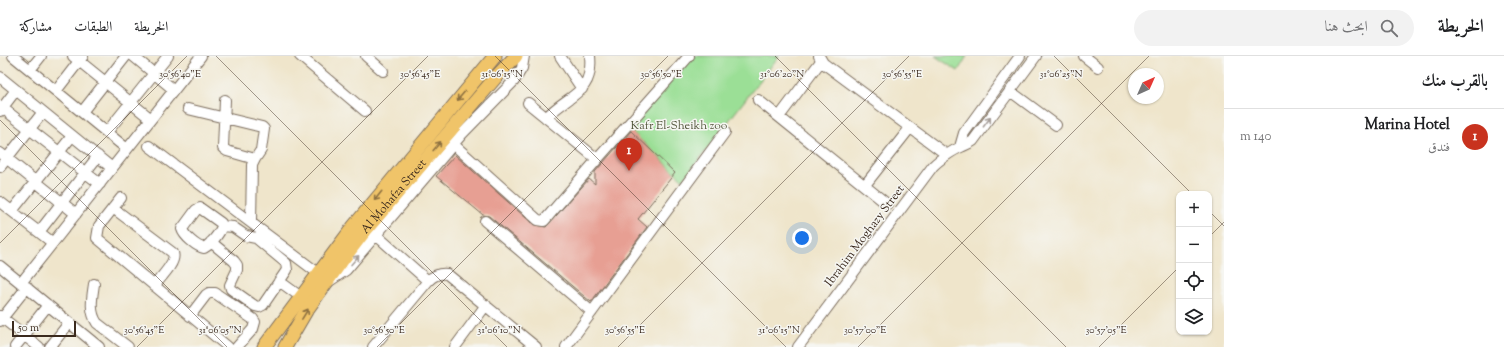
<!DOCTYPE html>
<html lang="ar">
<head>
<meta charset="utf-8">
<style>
  :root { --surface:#fff; --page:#f2f2f2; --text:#202124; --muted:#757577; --line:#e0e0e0; --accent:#c8321e }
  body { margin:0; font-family:"Sorts Mill Goudy",Amiri,serif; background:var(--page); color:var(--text); direction:rtl }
  .controls { position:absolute; right:12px; bottom:12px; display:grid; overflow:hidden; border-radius:8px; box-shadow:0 1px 3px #0004 }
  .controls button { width:36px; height:36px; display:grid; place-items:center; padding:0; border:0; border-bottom:1px solid var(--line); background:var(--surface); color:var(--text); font:20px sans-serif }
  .compass { position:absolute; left:1128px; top:12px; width:36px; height:36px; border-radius:50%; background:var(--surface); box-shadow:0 1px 3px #0004; rotate:45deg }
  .scale { position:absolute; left:12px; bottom:10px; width:64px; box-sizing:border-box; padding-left:4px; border:2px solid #3b2a1e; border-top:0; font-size:11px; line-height:14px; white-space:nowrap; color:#3b2a1e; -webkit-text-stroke:3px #f6f6f2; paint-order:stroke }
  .you { position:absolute; left:802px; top:182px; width:14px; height:14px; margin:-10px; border:3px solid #fff; border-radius:50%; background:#1a73e8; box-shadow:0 0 0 6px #1a73e833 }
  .badge { display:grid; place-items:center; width:26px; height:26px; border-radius:50%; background:var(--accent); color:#fff; font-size:13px; font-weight:700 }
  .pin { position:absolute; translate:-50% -33px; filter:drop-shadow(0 1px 2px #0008) }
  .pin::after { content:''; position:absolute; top:21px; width:14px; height:12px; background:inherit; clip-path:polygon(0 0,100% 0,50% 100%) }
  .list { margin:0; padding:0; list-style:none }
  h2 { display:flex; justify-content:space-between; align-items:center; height:52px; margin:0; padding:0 16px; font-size:17px }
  h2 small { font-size:13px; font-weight:400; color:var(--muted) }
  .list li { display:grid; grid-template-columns:26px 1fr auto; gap:12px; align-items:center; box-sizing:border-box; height:56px; padding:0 16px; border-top:1px solid var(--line) }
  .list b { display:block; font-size:15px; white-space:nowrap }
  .list p { margin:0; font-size:13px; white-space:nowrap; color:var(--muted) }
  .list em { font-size:13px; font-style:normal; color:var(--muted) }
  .icon { flex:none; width:22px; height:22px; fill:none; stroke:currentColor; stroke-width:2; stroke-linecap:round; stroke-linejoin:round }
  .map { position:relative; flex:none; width:1224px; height:291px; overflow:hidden; direction:ltr }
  header { display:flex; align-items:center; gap:24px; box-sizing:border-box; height:56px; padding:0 20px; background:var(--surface); border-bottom:1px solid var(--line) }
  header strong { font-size:19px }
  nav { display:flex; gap:22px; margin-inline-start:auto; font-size:14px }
  .search { width:280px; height:36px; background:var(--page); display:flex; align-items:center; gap:10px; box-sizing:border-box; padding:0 14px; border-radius:22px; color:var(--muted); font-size:15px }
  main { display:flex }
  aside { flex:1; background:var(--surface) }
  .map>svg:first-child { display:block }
  .green { fill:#9bdf96; stroke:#6b845a }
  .building { fill:#e79f93 }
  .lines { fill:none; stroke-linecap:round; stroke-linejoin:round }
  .minor-casing { stroke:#7a6b5b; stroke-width:12 }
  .major-casing { stroke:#7a6b5b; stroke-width:15 }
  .minor { stroke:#fff; stroke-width:10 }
  .major { stroke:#f0c469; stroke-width:13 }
  .oneway { stroke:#8c6f40 }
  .oneway2 { stroke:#a79f9a }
  .ticks { fill:none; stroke:#3b2a1e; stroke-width:1; stroke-opacity:0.45 }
  .labels { text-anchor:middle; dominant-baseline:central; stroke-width:3; stroke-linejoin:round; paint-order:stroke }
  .park-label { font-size:12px; fill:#53573c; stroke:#f6f6f2 }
  .street-label { font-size:12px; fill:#3b2a1e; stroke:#f6f6f2 }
  .ticks-label { font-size:10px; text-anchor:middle; fill:#3b2a1e; stroke:#f6f6f2; stroke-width:3; stroke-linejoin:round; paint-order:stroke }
</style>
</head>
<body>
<header>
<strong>الخريطة</strong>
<div class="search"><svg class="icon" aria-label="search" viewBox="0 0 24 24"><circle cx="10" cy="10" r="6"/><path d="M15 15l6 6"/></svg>ابحث هنا</div>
<nav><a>الخريطة</a><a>الطبقات</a><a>مشاركة</a></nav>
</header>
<main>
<aside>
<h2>بالقرب منك<small></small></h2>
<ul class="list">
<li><span class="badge">1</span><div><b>Marina Hotel</b><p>فندق</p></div><em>140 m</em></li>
</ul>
</aside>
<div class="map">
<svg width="1224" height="291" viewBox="0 0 1224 291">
  <rect width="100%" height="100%" fill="#f6f6f2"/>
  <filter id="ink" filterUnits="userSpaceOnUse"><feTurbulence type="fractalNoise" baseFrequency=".025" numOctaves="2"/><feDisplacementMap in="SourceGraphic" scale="8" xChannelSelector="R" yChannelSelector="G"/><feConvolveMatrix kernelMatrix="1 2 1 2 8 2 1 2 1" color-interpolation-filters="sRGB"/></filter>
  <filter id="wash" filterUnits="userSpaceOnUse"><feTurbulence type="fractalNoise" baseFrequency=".012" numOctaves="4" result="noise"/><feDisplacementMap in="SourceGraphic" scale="16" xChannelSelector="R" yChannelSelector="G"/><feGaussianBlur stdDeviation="0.9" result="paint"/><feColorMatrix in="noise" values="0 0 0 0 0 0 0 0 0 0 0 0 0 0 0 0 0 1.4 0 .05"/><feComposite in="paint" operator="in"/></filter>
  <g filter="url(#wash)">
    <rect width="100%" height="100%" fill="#efe5cb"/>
    <path class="green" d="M692,0H779L683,124L628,72Z
      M935,0H967L958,15Z"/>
    <g id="blocks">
      <path class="building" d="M631,75L675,117L638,163L647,171L591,246L489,160L483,159L436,120L455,99L534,169L546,171L589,123L595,128V116Z"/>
    </g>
  </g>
  <g filter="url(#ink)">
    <use href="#blocks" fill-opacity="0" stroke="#7a6b5b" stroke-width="1"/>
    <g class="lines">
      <g class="minor-casing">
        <path id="minor" d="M13,0L127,93
          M73,0L151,63
          M133,0L174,34
          M300,0L365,55
          M366,0L383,15
          M560,0L582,33
          M819,0L823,7L947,99
          M1084,0L1098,11
          M30,14L41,0
          M0,21L112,112
          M56,35L83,0
          M1010,35L1056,69
          M225,44L223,92L227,95L255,103
          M758,44L887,148
          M528,47L597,103
          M0,50L100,128
          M188,53L262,71L264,73L261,94L255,103L252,109L251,166
          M0,55L16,34
          M82,56L126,0
          M779,61L821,5
          M546,62C566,39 594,39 590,0
          M107,76L168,0
          M453,88L538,164L544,165L601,99L689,0
          M149,90L318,217
          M960,91L964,77L1020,0
          M0,97L76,158
          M0,111L43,56
          M865,129L910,72
          M121,142L99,170L97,182L228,291
          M0,146L53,187
          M113,152L173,197C177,206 160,222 154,230
          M200,152L221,167L222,170C220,177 211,188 204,192C197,191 184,180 182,173L196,154Z
          M12,155L72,80
          M485,165L592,256
          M39,176L98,100
          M376,179L428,225
          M211,186L234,205L237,209V214L230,229L231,233L255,250L259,251L263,249L287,214L286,207L256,182L246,180L233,171L222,170
          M0,210L99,291
          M279,225L301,241
          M328,226L346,214L462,78L514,25L522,12L524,0
          M21,227L201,0
          M94,228C92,242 89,255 97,267L128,291
          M0,260L39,291
          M190,260L206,239L209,237H215L253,263L255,266L253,273L237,291
          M0,265L27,231
          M15,291L48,249
          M50,291L69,267
          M373,291L428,225C434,219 439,217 447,218L536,291
          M455,291L486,249
          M566,291L725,76
          M798,291L933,110C939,104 953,94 961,91C965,89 969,88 973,85L1036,0"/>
      </g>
      <g class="major-casing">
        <g id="major">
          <path d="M264,291L354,170L495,0"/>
          <path id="s1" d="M285,291L306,255L344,202L364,176L496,21L516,0"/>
        </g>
      </g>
      <use href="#minor" class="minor"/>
      <use href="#major" class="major"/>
    </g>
    <defs><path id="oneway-shaft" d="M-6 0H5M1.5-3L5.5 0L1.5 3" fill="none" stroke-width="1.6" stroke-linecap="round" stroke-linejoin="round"/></defs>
    <g class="oneway">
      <use href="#oneway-shaft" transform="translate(461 40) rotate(130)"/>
      <use href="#oneway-shaft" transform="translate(437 90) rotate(-50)"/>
      <use href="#oneway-shaft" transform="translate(378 140) rotate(129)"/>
      <use href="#oneway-shaft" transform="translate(305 258) rotate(-58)"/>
    </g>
    <g class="oneway2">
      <use href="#oneway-shaft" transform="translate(987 66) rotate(-53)"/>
      <use href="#oneway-shaft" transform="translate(355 204) rotate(-49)"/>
    </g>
  </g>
  <path class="ticks" d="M216,0L507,291M495,0L786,291M775,0L1066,291M1054,0L1192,138M0,64L227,291M1209,155L1224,170M1209,181L1224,166M0,187L187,0M137,291L428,0M377,291L668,0M618,291L909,0M858,291L1149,0M1099,291L1179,211"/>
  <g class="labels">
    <g class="park-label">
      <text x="679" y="70">Kafr El-Sheikh zoo</text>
    </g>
    <g class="street-label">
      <text stroke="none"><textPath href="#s1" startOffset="186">Al Mohafza Street</textPath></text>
      <text transform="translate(865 180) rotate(-53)">Ibrahim Moghazy Street</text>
    </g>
  </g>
  <g class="ticks-label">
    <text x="1061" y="21">31°06'25"N</text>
    <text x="180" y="21">30°56'40"E</text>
    <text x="420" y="21">30°56'45"E</text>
    <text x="502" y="21">31°06'15"N</text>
    <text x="661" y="21">30°56'50"E</text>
    <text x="782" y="21">31°06'20"N</text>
    <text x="902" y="21">30°56'55"E</text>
    <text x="144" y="277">30°56'45"E</text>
    <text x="220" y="277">31°06'05"N</text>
    <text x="384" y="277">30°56'50"E</text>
    <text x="499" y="277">31°06'10"N</text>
    <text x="625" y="277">30°56'55"E</text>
    <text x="779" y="277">31°06'15"N</text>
    <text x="865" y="277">30°57'00"E</text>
    <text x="1106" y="277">30°57'05"E</text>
  </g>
</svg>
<div class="controls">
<button>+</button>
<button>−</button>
<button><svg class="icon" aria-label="locate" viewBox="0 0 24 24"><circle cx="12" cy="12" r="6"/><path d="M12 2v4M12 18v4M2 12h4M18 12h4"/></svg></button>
<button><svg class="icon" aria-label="layers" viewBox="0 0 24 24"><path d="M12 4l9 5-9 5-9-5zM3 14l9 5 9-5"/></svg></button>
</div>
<svg class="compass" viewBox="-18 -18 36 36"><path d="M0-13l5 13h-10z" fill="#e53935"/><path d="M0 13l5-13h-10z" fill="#757577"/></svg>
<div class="scale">50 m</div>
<div class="you"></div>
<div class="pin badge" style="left:629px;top:115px">1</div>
</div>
</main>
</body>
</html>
